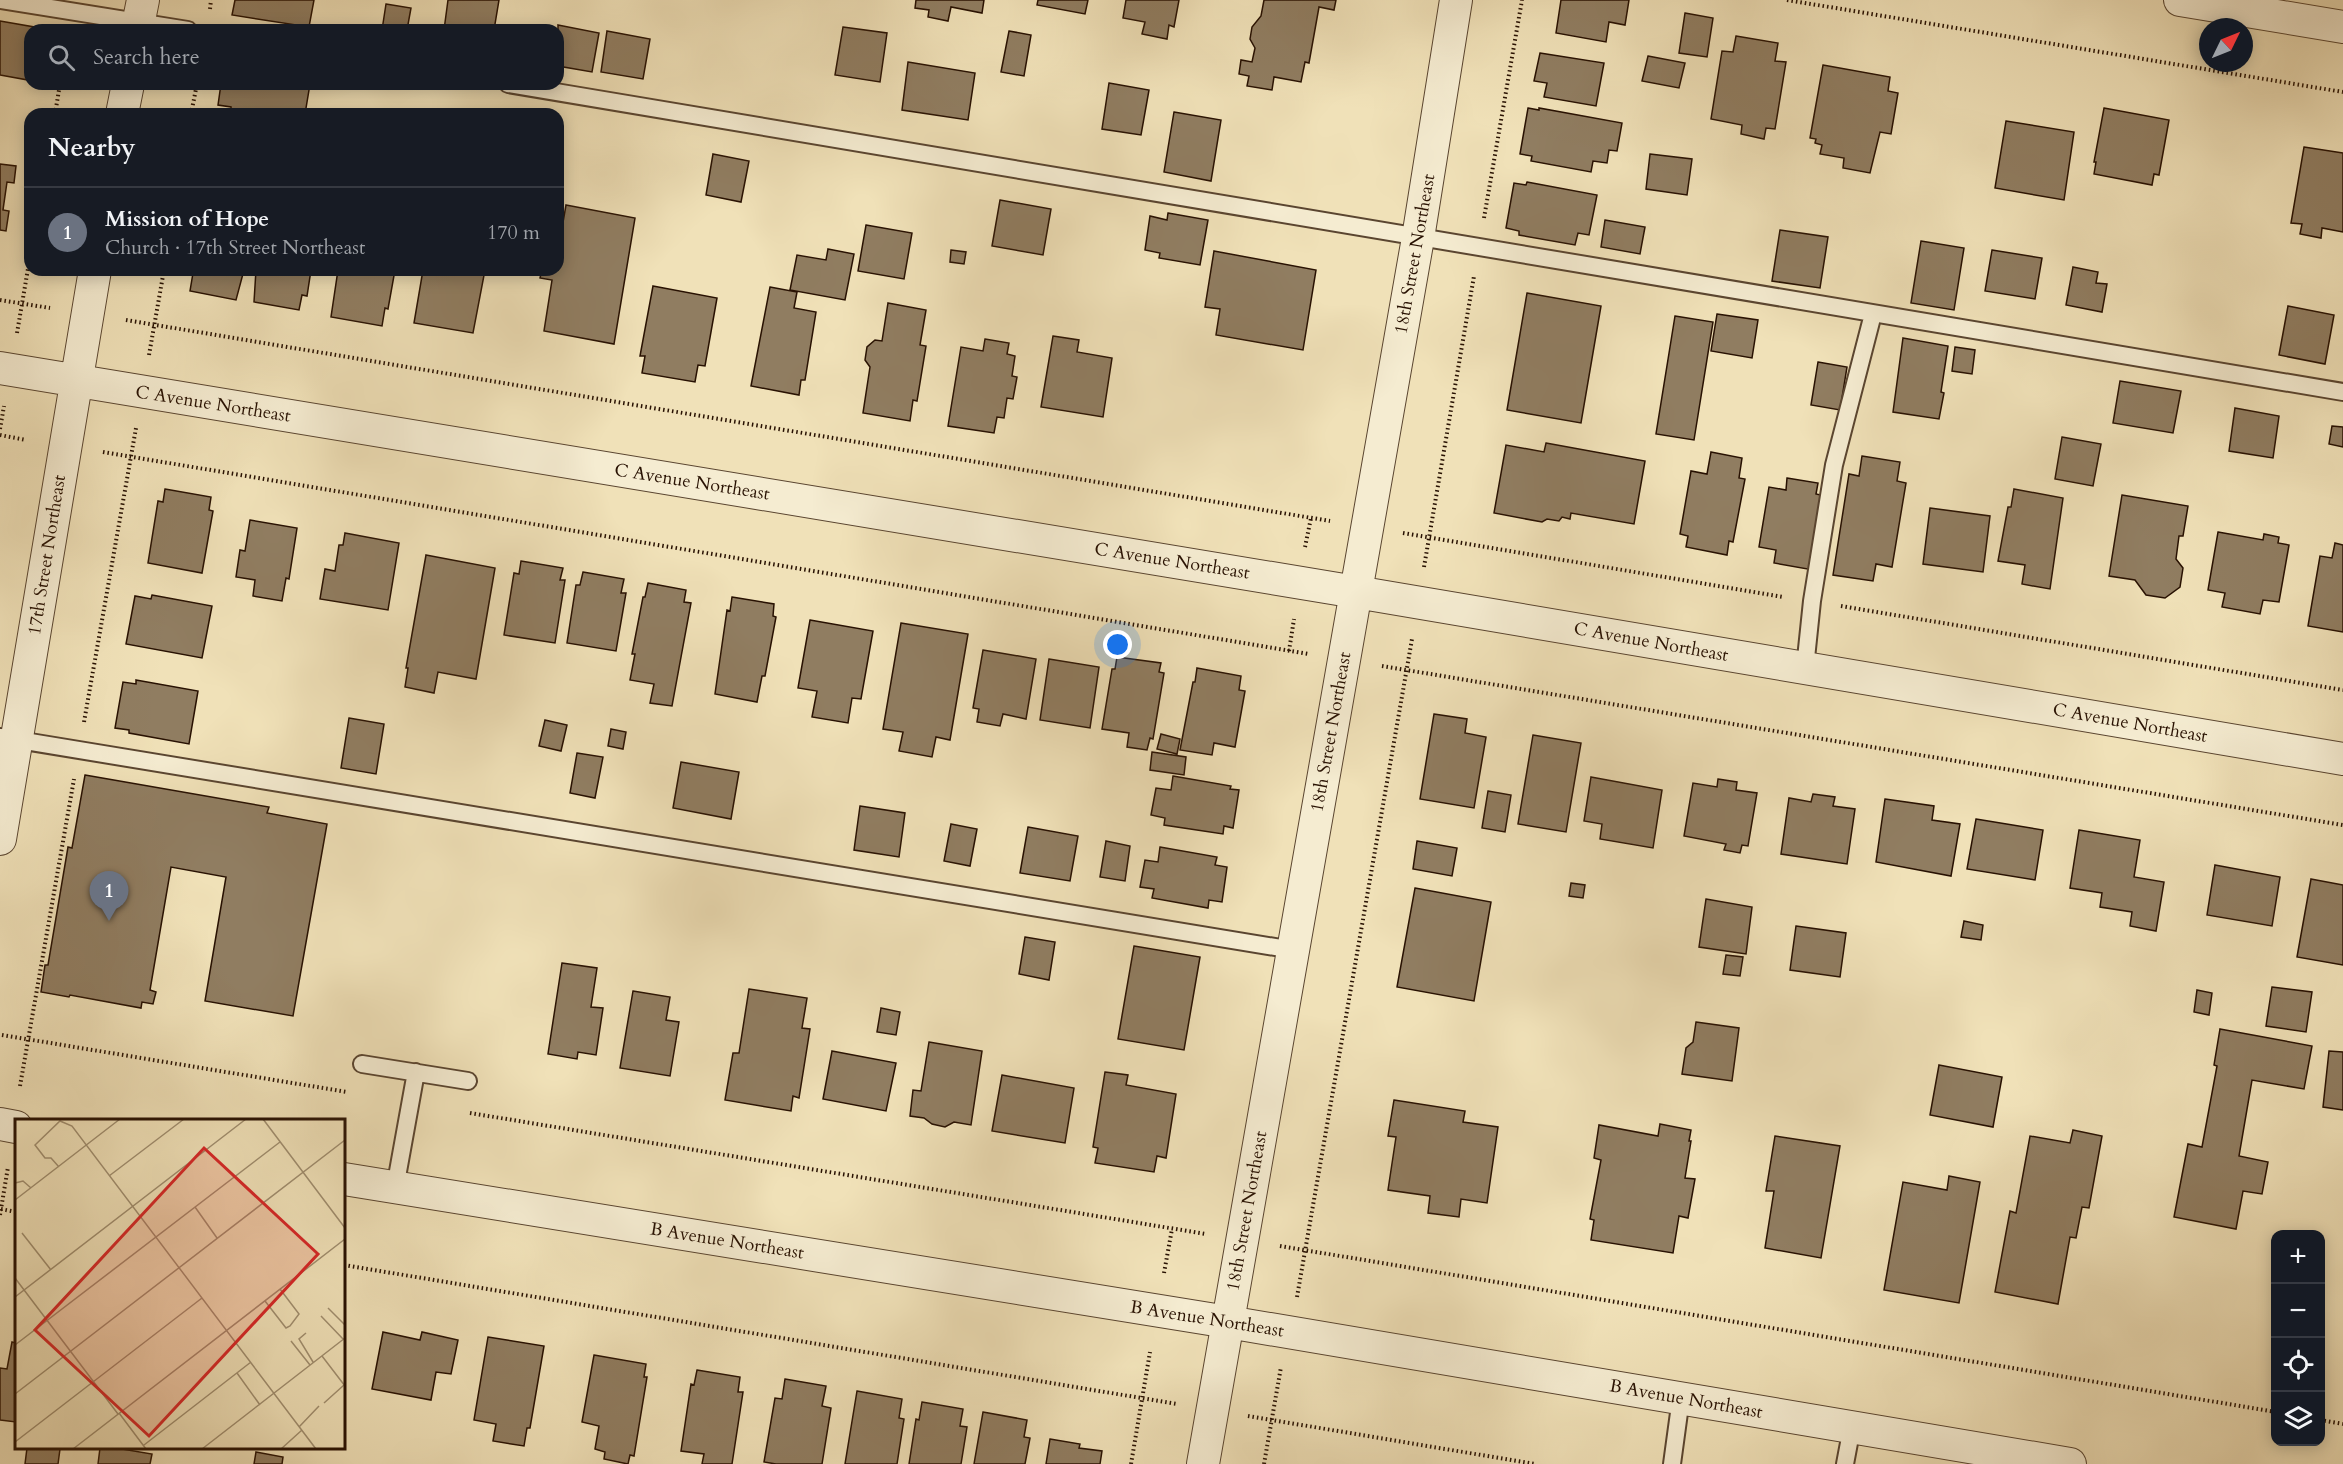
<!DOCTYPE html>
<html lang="en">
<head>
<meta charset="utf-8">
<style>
  :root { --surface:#171b24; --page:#242831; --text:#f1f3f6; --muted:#9ea1a6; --line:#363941; --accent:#c59692 }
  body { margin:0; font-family:Cardo,serif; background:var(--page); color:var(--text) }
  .controls { position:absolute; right:18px; bottom:18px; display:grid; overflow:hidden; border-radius:12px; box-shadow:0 3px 15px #0003 }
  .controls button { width:54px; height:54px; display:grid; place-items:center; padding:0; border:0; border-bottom:2px solid var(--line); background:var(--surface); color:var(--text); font:30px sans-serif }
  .compass { position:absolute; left:2199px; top:18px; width:54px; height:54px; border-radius:50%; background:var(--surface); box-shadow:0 3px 15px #0003; rotate:47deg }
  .you { position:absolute; left:1118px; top:645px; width:21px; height:21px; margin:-15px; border:4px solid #fff; border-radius:50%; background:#1a73e8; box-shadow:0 0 0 9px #1a73e833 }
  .badge { display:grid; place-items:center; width:39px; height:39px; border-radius:50%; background:var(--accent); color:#fff; font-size:20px; font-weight:700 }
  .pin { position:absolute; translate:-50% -50px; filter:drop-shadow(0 2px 3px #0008) }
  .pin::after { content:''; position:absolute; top:32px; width:21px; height:18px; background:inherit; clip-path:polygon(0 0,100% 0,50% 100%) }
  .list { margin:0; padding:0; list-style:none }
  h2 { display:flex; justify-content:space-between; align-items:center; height:78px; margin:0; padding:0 24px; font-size:26px }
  h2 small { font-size:20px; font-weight:400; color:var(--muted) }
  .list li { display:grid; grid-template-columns:39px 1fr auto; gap:18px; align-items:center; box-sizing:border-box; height:90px; padding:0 24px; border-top:2px solid var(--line) }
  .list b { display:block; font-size:22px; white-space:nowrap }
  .list p { margin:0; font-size:20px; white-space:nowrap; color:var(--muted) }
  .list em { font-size:20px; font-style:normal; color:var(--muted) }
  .icon { flex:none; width:33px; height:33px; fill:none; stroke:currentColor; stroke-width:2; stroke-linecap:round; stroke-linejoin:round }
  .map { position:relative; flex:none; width:2343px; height:1464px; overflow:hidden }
  .search { position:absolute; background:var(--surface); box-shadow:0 3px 15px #0003; left:24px; top:24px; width:540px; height:66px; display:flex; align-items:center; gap:15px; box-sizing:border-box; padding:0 21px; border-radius:18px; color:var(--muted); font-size:22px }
  .panel { position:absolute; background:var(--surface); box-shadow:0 3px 15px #0003; left:24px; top:108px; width:540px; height:168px; border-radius:18px }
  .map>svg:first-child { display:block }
  .building { fill:#907d61; stroke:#281102; stroke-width:1.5 }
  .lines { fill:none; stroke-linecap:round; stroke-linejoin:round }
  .service-casing { stroke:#5a4530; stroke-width:20 }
  .minor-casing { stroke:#5a4530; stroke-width:34 }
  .path { stroke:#281102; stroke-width:4; stroke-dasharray:1.5 3; stroke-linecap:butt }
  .service { stroke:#f5ecd1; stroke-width:16 }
  .minor { stroke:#f5ecd1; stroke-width:32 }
  .labels { text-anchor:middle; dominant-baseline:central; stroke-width:6; stroke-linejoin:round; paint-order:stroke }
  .street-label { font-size:18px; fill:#281102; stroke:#f5ecd1 }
  .inset-road { fill:none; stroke:#a08e6f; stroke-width:1.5 }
  .view { fill:#d62828; fill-opacity:0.15; stroke:#d62828; stroke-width:3 }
  .inset-edge { fill:none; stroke:#281102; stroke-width:3 }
</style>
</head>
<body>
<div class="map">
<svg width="2343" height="1464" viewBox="0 0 2343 1464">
  <rect width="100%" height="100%" fill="#f0e1b8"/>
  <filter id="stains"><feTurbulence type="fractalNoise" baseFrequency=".00333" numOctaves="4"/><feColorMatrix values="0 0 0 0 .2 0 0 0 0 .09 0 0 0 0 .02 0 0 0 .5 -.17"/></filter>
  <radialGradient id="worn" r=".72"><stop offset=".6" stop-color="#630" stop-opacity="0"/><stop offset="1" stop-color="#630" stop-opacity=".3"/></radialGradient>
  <path class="building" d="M235,0H314L309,27L232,15Z
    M448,0H499L494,30H444Z
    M916,0H984L982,13L951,7L948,21L928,17L929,10L915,8Z
    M1038,0H1088L1085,14L1037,5Z
    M1126,0H1179L1174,27L1169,25L1167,39L1142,34L1145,22L1123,18Z
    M1264,0H1336L1334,10L1319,7L1309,63L1305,62L1301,82L1274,77L1272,90L1247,86L1249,76L1239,74L1241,60L1252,62L1255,48L1250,39L1252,27L1261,16Z
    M1561,0H1629L1625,25L1609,22L1606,42L1556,33Z
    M386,4L411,8L407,30H382Z
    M1685,13L1713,18L1707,57L1679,53Z
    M0,21L40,28V30H30L28,80L0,75Z
    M558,25L599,33L592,72L558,66Z
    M843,27L887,33L880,82L835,75Z
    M607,31L650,39L643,79L601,72Z
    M1009,31L1031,35L1024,76L1001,72Z
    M1736,36L1778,43L1775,61L1786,62L1775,129L1766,128L1764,139L1741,134L1742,125L1711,119L1722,51L1733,52Z
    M1540,53L1604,63L1596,106L1544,97L1547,83L1534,81Z
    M1648,56L1685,63L1679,88L1642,81Z
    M908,62L975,73L968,120L902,110Z
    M1823,65L1890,77L1888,91L1898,93L1891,134L1880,132L1870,173L1843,168L1844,158L1820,154L1822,145L1815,143L1816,139L1810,138Z
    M1109,83L1149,90L1141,135L1102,129Z
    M221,84H310L305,114H250L231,111V107L218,105Z
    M1528,108L1539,110V108L1622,123L1617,151L1609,150L1607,163L1593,161L1591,172L1531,161L1532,156L1520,154Z
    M2104,108L2169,120L2159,175L2154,174L2152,185L2094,174L2096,162H2094Z
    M1174,112L1221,120L1211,181L1164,172Z
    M2006,121L2074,132L2064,200L1995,188Z
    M2304,147L2343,153V232L2322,228L2321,238L2300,234L2302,224L2291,223Z
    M713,154L749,161L741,202L706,195Z
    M1650,154L1692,159L1687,195L1646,189Z
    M0,164L16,166L14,183L7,182L3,210L9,211L6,231L0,230Z
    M1527,182L1597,195L1589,235L1578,233L1575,245L1519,235V231L1506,228L1514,183L1526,185Z
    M1000,200L1051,209L1043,255L992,246Z
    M566,205L635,218L614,344L544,331L552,280L540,278L542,270H558V251Z
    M1168,213L1208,220L1200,265L1159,258L1160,253L1145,250L1150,216L1167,220Z
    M1605,220L1645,227L1640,254L1601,247Z
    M866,225L912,233L904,279L858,271Z
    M1780,230L1828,237L1820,288L1772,281Z
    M1921,241L1964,248L1954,310L1911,303Z
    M828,249L854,254L845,300L790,290L797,255L826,260Z
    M951,250L966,252L964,264L950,262Z
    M1992,250L2042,258L2035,299L1985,291Z
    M1214,251L1316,270L1303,350L1216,335L1220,309L1205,307Z
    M2073,267L2098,272L2096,283L2107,284L2102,312L2066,305Z
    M191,270H244L236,300L190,291L193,273H190Z
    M256,270H311L307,296L302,295L299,310L254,302Z
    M338,270H395L388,309L385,308L382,326L331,317Z
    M423,270H485L473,333L414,323Z
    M653,286L717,298L705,366L698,365L695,382L642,373L645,356H640Z
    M770,287L797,292L794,308L816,312L805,380H801L799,395L751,386Z
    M1527,293L1601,306L1581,423L1507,410Z
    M888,303L926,310L920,345L926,346L917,401L913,400L910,421L863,413L870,367L865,360L867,347L875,340L882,341Z
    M2288,306L2334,315L2325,364L2279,355Z
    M1717,314L1758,320L1752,358L1711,351Z
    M1675,316L1713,322L1694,440L1656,434Z
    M1053,336L1079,340L1077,352L1112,358L1103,417L1041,407Z
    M1903,338L1948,346L1941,392L1944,393L1939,419L1893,412Z
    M985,339L1009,343L1007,354L1015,356L1012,376L1017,377L1013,399L1007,398L1004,418L997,417L994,433L948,426L961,347L983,351Z
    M1955,347L1975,350L1972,374L1952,371Z
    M1818,362L1847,367L1840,410L1811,405Z
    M2120,381L2181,391L2173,433L2113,423Z
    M2235,408L2279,416L2273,458L2229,451Z
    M2332,426L2343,427V447L2329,444Z
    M2062,437L2101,444L2093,486L2055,479Z
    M1546,443L1645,461L1634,524L1571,513L1570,519L1562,517L1559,521L1547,519L1542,522L1494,513L1506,445L1544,452Z
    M1711,452L1742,458L1739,478L1745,479L1733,542L1729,541L1727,555L1686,547L1688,536L1680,534L1691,471L1707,474Z
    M1862,456L1900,462L1897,481L1906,483L1892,567L1876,564L1873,581L1833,575L1849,474L1859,476Z
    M1787,478L1818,483L1816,494L1825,496L1813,570L1774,563L1776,550L1759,547L1769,487L1786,490Z
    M165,489L211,497L209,510L213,511L202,573L148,563L158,501L163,502Z
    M2014,489L2063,498L2050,589L2022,584L2025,565L1998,561L2008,507H2011Z
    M2122,495L2188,506L2183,536H2179L2176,559L2183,568L2180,587L2165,598L2146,595L2135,580L2109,576Z
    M1930,508L1990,516L1983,572L1923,564Z
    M250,520L297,528L289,579L286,578L282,601L253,596L255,580L236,577L240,550L245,551Z
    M2218,532L2263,540L2264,534L2279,537L2278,543L2289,545L2279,602L2263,600L2260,614L2222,607L2225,593L2208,590Z
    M345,533L399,543L388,610L320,599L325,569L335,571L339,545H343Z
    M2335,543L2343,545V632L2308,626L2320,556L2332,558Z
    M426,555L495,568L476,679L438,672L434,693L405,687L408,668H406Z
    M521,561L563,568L560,580H565L555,643L504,635L514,573L519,574Z
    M583,572L624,579L621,593H626L616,651L567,643L576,585H580Z
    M648,583L686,590L684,602L691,603L672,706L650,703L654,684L630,680L635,654H632L643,597H645Z
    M152,595L212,606L202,658L126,644L135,596L151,599Z
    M732,597L774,604L773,616L776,617L765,676H762L757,702L715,694L727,610L730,611Z
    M810,620L873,631L861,699L852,698L848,723L812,717L817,691L798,688Z
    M901,623L968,634L950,740L936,737L932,757L899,751L903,732L883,729Z
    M983,650L1036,659L1026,719L1003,714L1000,726L977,722L979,709L973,708Z
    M1117,657L1161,663L1159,672L1164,673L1153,739L1150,738L1147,750L1127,747L1129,733L1102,729L1112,669H1115Z
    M1049,659L1099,667L1090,728L1040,720Z
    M1197,668L1241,676L1239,690L1245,691L1235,747L1214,743L1212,755L1180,750L1193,682H1195Z
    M136,680L198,691L189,744L129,733V730L115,728L123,682L136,684Z
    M1434,714L1467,719L1465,733L1486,737L1474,808L1420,799Z
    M349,718L384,724L376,774L341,768Z
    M545,720L567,725L561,751L539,746Z
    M611,729L626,732L623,749L608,746Z
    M1161,734L1180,739L1177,754L1157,749Z
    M1533,735L1581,743L1566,832L1518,824Z
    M1152,752L1186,757L1184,775L1150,770Z
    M577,753L603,757L595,798L570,793Z
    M681,762L739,772L731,819L673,808Z
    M85,775L269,807L267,813L327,824L293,1016L205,1001L226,877L171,867L150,990L156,992L153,1004L142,1002L141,1008L70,995L69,997L41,992L45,965H48L68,847L72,848Z
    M1173,776L1231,786L1230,789L1239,790L1233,828L1224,826L1223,834L1164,825L1165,818L1151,815L1156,788L1171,790Z
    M1591,777L1662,790L1653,848L1600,839L1602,824L1584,821Z
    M1718,779L1737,782L1736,790L1757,793L1748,846L1742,845L1740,853L1724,850L1726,844L1684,836L1693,783L1717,787Z
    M1488,791L1511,795L1505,832L1482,828Z
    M1813,794L1835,797L1833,806L1855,809L1847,864L1781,854L1789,798L1811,802Z
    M1885,799L1934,806L1932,820L1960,824L1951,876L1876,862Z
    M860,806L905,813L899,857L854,850Z
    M1976,819L2043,830L2035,880L1967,869Z
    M951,824L977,829L970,866L944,861Z
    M1028,827L1078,836L1070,881L1020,873Z
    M2079,830L2140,840L2134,877L2164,882L2156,931L2130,926L2132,912L2100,907L2102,893L2070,888Z
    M1106,841L1130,846L1125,881L1100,877Z
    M1417,841L1457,848L1452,876L1413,869Z
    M1160,847L1217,857L1215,865L1227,867L1222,902L1209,900L1208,908L1152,898L1154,889L1140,887L1145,860L1158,862Z
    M2215,865L2280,877L2272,926L2207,915Z
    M2311,879L2343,885V965L2297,957Z
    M1571,883L1585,885L1583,898L1569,896Z
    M1415,888L1491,902L1474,1001L1397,987Z
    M1706,899L1752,907L1746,954L1699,947Z
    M1964,921L1983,925L1981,940L1961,937Z
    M1796,926L1846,933L1840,977L1790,970Z
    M1025,937L1055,942L1049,980L1019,974Z
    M1134,946L1200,957L1184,1050L1118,1039Z
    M1726,955L1743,957L1740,976L1723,974Z
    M562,963L597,968L591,1007L603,1008L596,1055L578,1052L577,1059L548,1054Z
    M2272,987L2312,992L2306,1032L2266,1026Z
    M749,989L807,998L802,1028L810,1029L799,1098L793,1096L791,1111L725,1100L733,1053H739Z
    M2197,990L2212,993L2209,1015L2194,1012Z
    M633,991L670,997L666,1020L679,1022L670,1076L620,1068Z
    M881,1008L900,1012L896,1035L877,1032Z
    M1696,1022L1739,1028L1732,1081L1682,1074L1686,1048L1693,1042Z
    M2220,1029L2312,1046L2304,1089L2252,1080L2239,1156L2268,1162L2262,1194L2243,1191L2236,1229L2174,1217L2188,1144L2202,1147L2217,1066L2214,1065Z
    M929,1042L982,1051L971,1125L954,1122L945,1127L932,1124L924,1118L910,1116L913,1090L921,1091Z
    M832,1051L896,1063L886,1111L823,1099Z
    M2329,1051L2343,1052V1110L2323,1107Z
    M1939,1065L2002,1077L1993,1127L1930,1115Z
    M1105,1072L1128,1075L1126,1085L1176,1094L1166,1158L1157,1156L1154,1172L1095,1163L1098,1148L1093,1147Z
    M1002,1075L1074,1088L1065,1143L992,1131Z
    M1394,1100L1465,1111L1463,1122L1498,1127L1487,1203L1461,1199L1459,1217L1428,1213L1430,1196L1388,1190L1396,1137L1388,1136Z
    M1660,1124L1691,1130L1689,1141H1691L1685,1178L1695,1179L1688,1218L1679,1216L1673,1253L1591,1240L1594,1220L1590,1219L1601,1160L1594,1158L1599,1125L1658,1136Z
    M2073,1130L2102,1136L2089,1208L2082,1207L2076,1238L2070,1237L2058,1304L1995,1292L2010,1211L2016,1213L2030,1136L2070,1143Z
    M1775,1136L1840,1146L1821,1258L1765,1248L1774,1191H1766Z
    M1949,1176L1980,1182L1959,1303L1884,1290L1903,1182L1947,1190Z
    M383,1332L420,1340L422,1332L458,1340L451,1374L436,1372L431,1400L372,1389Z
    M488,1337L544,1346L530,1428H527L524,1446L493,1441L496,1424L474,1420Z
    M12,1342L16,1343V1422L0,1420V1368L7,1369Z
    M594,1355L646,1364L644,1377H647L634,1456L630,1455L628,1464L604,1459L605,1452L595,1449L599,1426L582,1422Z
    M697,1370L740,1377L738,1392H743L732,1464H702L704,1454L681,1451L691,1384L694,1385Z
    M785,1379L826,1386L822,1406L831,1408L822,1464H776L764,1462L775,1398L782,1399Z
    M857,1391L902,1399L899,1418L904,1419L897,1464H845Z
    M922,1402L963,1409L960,1426L967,1427L961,1464H909L916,1419L919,1420Z
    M983,1412L1027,1420L1024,1437L1030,1438L1025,1464H974Z
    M1050,1439L1080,1444L1079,1448L1102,1451L1100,1464H1046Z
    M27,1448L60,1449L58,1464H25Z
    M100,1448H116L152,1454L150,1464H98Z
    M256,1452L283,1457L282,1464H254Z"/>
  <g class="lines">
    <g class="service-casing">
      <path id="service" d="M1,0L188,30
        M508,84L2343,392
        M1805,668L1812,601L1834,465L1873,314
        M0,737L1293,950
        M362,1064L468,1081
        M395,1188L416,1072
        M1672,1464L1681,1398
        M1845,1464L1852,1427"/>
    </g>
    <g class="minor-casing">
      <path id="minor" d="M2180,0L2343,27
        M137,30L143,0
        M122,114L128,84
        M0,368L1356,592L2343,759
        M0,839L95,270
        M0,1124L16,1127
        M344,1179L1228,1322L2070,1464
        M1203,1464L1418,238L1456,0"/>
    </g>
    <path class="path" d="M1787,0L2343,92
      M210,9L211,0
      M55,114L60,84
      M191,114L197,84
      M1484,218L1522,0
      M0,300L50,308
      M126,320L1330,521
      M17,333L30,257
      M149,355L164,270
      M0,429L4,406
      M0,435L26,440
      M103,452L1309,654
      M1403,533L1783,597
      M1305,547L1311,518
      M1424,567L1474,276
      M1841,606L2343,690
      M1289,651L1294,619
      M1382,666L2343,825
      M84,722L136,428
      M2,1035L347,1092
      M20,1086L74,779
      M470,1113L1206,1234
      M1,1209L16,1212
      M0,1215L8,1167
      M1280,1246L2276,1412
      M344,1265L1177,1404
      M1164,1273L1172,1229
      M1297,1297L1412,639
      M1248,1416L1535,1464
      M2320,1420L2343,1424
      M1131,1464L1150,1352
      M1264,1464L1281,1367"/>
    <use href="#service" class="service"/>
    <use href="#minor" class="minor"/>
  </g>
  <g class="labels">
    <g class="street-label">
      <text transform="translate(1415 254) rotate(-80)">18th Street Northeast</text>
      <text transform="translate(213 404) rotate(9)">C Avenue Northeast</text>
      <text transform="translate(692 482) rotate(9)">C Avenue Northeast</text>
      <text transform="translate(47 555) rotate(-81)">17th Street Northeast</text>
      <text transform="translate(1172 561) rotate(9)">C Avenue Northeast</text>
      <text transform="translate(1651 642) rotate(10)">C Avenue Northeast</text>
      <text transform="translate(2130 723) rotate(10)">C Avenue Northeast</text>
      <text transform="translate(1331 732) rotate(-80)">18th Street Northeast</text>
      <text transform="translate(1247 1211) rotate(-80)">18th Street Northeast</text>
      <text transform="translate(727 1241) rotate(9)">B Avenue Northeast</text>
      <text transform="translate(1207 1319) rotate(9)">B Avenue Northeast</text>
      <text transform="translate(1686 1399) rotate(10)">B Avenue Northeast</text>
    </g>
  </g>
  <g transform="translate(15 1119)">
    <rect width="330" height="330" fill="#f0e1b8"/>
    <path class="inset-road" d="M248,0L330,109M44,48L36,39H30L20,26L45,2L57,7L301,330M94,57L169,0M0,64L8,62L16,69M0,81L105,0M180,88L202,119M7,114L36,151M0,159L103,295M0,178L231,0M250,182L271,209L275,207L284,195L265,170M313,189L330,206M306,197L328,220M291,214L284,220L298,243M276,222L295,246M0,226L265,23M307,237L330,267M222,254L245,286M0,275L330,21M309,284L329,266M104,294L131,330M284,308L304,287M0,323L187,179M129,326L236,243M58,330L330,120M187,330L330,219M266,330L287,311"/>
    <path class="view" d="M189,29L303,135L134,317L20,211Z"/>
    <rect width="330" height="330" class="inset-edge"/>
  </g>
  <rect width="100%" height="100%" filter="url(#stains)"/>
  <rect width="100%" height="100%" fill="url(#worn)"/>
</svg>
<div class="controls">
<button>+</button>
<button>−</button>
<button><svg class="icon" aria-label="locate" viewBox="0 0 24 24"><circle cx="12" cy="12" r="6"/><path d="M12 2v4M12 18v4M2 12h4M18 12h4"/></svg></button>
<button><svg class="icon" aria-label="layers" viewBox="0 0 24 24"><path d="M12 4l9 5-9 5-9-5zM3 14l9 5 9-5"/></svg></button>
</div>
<svg class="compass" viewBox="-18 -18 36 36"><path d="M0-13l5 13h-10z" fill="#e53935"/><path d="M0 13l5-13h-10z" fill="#9ea1a6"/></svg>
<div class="you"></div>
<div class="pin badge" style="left:109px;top:921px;background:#6b7280">1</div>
<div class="search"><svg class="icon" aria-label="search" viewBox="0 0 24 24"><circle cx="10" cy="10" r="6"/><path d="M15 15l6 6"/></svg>Search here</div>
<section class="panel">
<h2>Nearby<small></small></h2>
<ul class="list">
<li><span class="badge" style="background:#6b7280">1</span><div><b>Mission of Hope</b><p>Church · 17th Street Northeast</p></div><em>170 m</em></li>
</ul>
</section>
</div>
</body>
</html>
